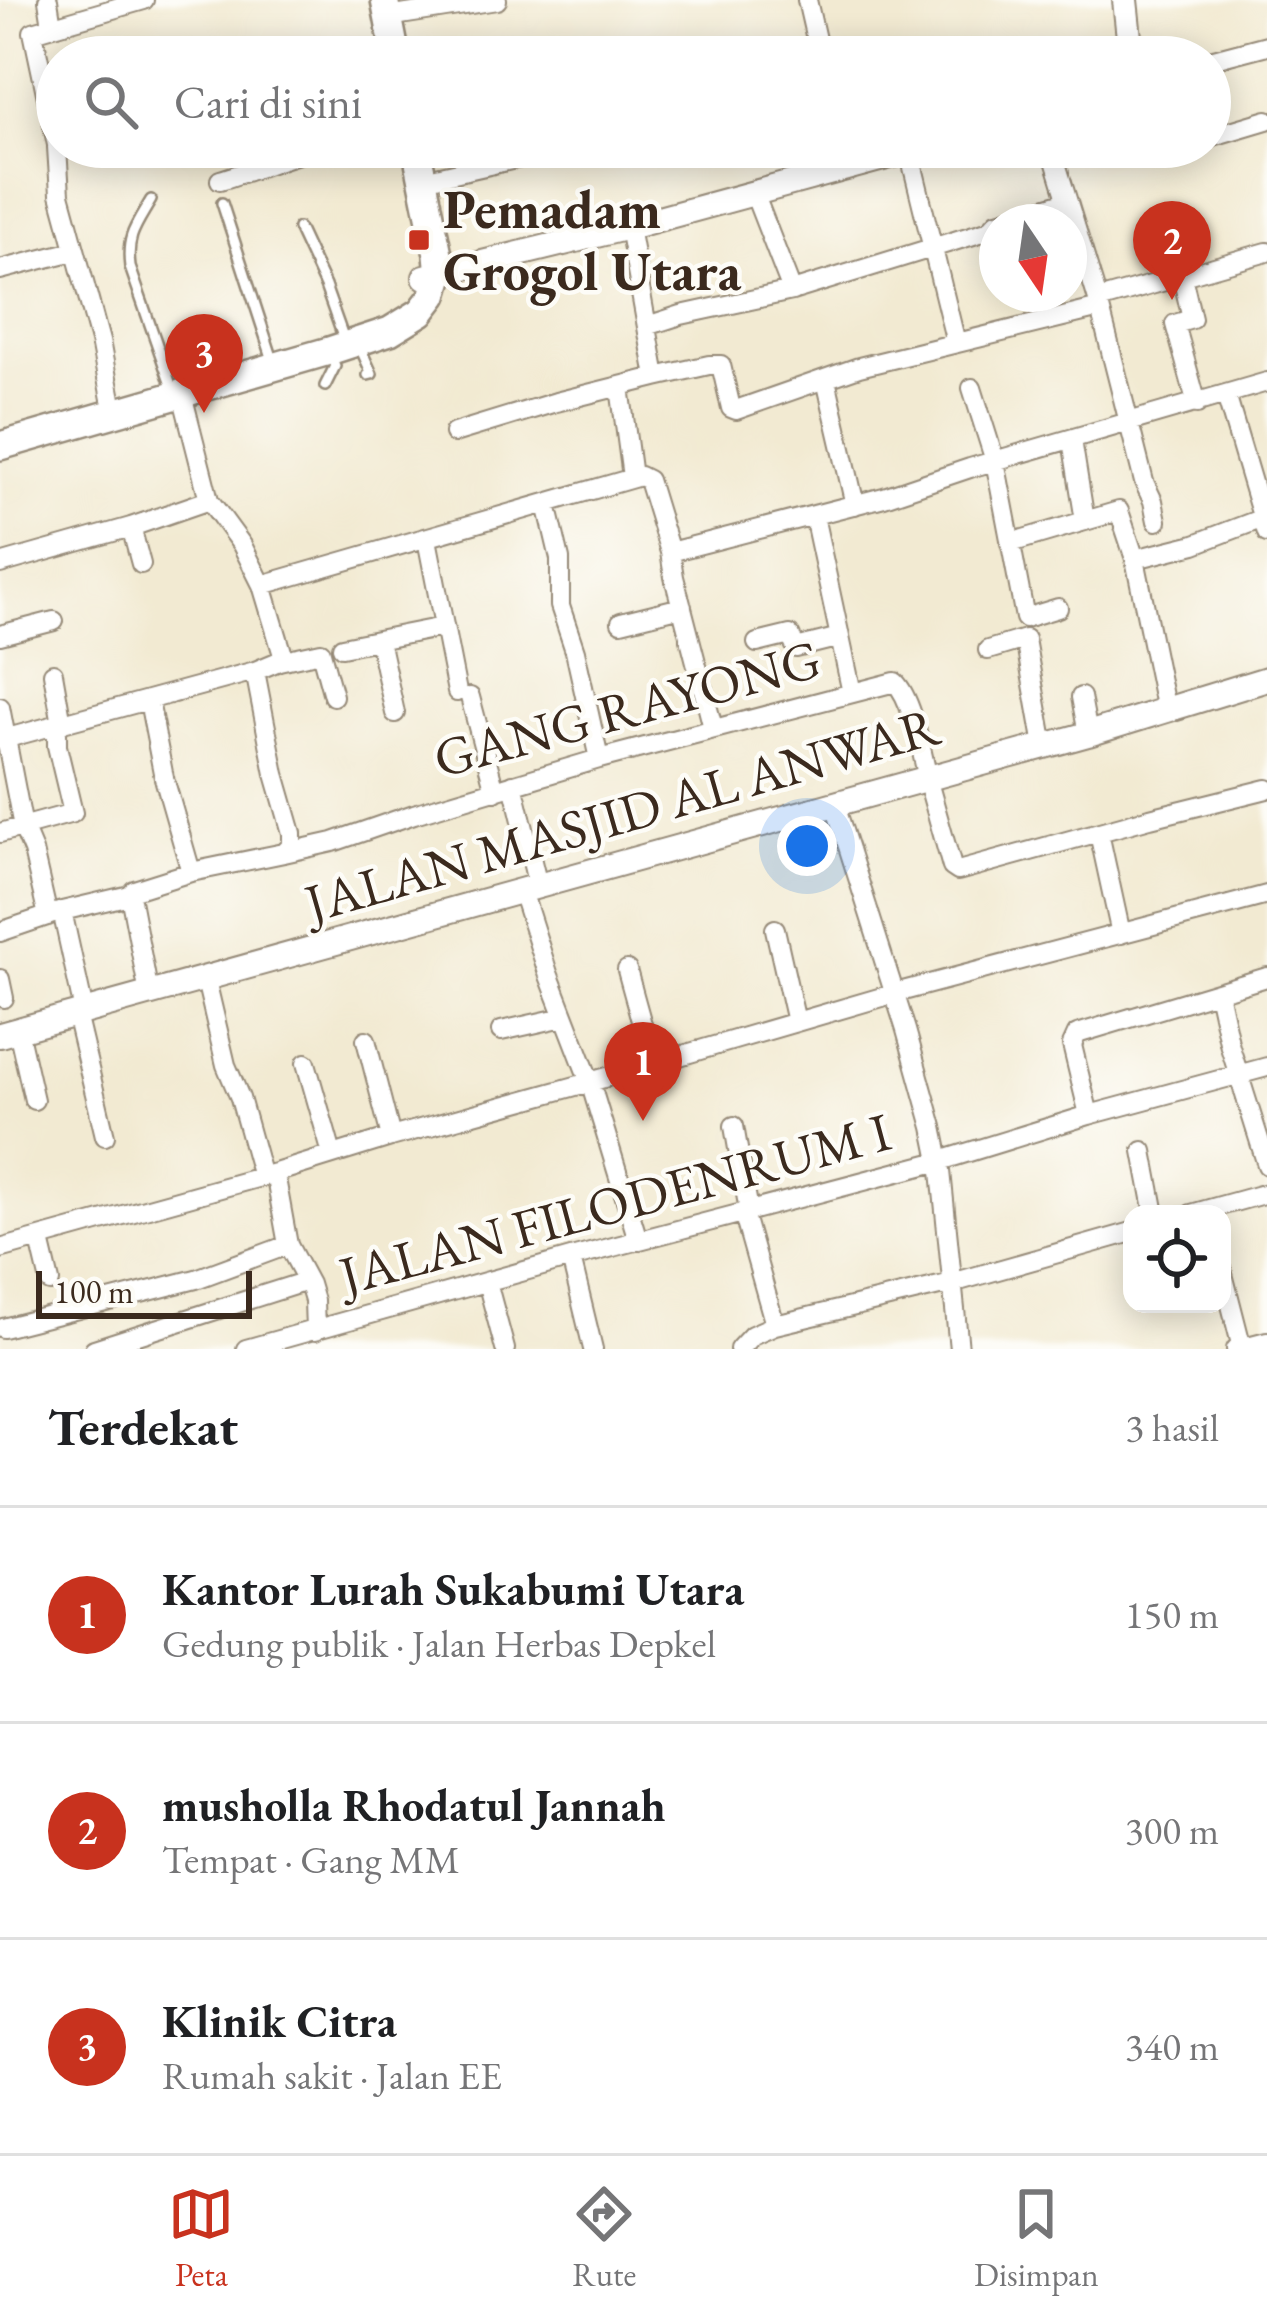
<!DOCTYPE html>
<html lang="id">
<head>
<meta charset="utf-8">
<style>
  :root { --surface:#fff; --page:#f6f6f6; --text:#202124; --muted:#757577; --line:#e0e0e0; --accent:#c8321e }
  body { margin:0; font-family:"EB Garamond",serif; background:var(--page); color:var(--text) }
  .controls { position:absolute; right:36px; bottom:36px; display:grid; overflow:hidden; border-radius:24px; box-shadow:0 6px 30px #0003 }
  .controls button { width:108px; height:108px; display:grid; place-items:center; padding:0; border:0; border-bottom:3px solid var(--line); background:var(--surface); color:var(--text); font:60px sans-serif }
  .compass { position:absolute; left:979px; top:204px; width:108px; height:108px; border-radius:50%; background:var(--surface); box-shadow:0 6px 30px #0003; rotate:167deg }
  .scale { position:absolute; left:36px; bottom:30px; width:216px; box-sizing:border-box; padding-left:12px; border:6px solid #3b2a1e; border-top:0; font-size:33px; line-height:42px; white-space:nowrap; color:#3b2a1e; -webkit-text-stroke:9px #fdfcf7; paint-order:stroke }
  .you { position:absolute; left:807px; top:846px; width:42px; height:42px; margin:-30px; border:9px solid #fff; border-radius:50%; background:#1a73e8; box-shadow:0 0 0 18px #1a73e833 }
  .badge { display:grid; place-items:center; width:78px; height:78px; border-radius:50%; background:var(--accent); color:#fff; font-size:39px; font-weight:700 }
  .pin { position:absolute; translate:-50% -99px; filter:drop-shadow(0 3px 6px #0008) }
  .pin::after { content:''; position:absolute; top:63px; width:42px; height:36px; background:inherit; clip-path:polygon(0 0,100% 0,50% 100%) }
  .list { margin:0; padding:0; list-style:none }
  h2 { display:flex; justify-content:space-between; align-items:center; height:156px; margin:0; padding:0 48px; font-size:51px }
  h2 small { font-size:39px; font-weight:400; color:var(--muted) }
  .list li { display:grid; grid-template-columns:78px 1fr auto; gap:36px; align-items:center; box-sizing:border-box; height:216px; padding:0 48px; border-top:3px solid var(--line) }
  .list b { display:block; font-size:45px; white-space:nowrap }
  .list p { margin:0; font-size:39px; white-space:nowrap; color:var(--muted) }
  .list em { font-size:39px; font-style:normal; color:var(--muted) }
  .icon { flex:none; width:66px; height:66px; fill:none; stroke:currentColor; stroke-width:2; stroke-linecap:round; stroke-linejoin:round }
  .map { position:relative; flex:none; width:1267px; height:1349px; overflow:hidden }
  .search { position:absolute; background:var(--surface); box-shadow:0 6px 30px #0003; left:36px; right:36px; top:36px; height:132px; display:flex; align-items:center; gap:30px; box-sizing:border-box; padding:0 42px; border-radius:66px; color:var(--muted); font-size:45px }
  .sheet { height:804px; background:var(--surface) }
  nav { display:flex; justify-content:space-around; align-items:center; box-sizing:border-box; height:168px; border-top:3px solid var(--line); background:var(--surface); font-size:33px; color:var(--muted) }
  nav a { display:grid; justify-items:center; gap:6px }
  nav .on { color:var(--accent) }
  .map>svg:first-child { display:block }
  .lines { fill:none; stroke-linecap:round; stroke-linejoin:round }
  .lane-casing { stroke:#968a78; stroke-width:14 }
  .street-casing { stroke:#968a78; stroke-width:22 }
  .secondary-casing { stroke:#968a78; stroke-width:28 }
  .primary-casing { stroke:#968a78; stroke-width:32 }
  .lane { stroke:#fff; stroke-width:9 }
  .street { stroke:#fff; stroke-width:18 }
  .secondary { stroke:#fff; stroke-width:24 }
  .primary { stroke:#fff; stroke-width:27 }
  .poi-dot { fill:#c8321e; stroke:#fdfcf7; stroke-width:4.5 }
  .labels { text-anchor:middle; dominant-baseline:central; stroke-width:9; stroke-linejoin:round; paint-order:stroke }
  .poi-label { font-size:54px; font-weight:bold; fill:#3b2a1e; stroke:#fdfcf7; text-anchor:start }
  .street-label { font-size:54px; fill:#3b2a1e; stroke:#fdfcf7 }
</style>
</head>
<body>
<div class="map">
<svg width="1267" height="1349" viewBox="0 0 1267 1349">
  <rect width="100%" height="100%" fill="#fdfcf7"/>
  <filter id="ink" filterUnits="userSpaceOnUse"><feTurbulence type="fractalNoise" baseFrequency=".00833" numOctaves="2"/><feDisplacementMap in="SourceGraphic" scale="24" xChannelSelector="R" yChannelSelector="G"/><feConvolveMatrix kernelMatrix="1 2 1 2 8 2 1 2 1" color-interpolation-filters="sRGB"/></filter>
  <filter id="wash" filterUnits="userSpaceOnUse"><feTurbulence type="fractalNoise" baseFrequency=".004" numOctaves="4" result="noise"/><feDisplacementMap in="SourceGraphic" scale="48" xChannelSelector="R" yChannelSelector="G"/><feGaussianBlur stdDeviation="2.7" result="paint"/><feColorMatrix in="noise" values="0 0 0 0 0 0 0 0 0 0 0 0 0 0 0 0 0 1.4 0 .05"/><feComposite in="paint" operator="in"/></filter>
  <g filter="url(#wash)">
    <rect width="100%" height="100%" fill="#f2ead2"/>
  </g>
  <g filter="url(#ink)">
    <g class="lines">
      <g class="lane-casing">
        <path id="lane" d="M151,200C136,226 126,236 130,267L170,382
          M222,203L271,354
          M298,228L325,286L342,334
          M359,345L372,374L368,375
          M325,386L335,366L330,353"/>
      </g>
      <g class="street-casing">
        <path id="street" d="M48,0L52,26
          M807,0L820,57
          M388,17L497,0
          M1210,60L1267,45
          M1210,137L1267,120
          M57,145L33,32L144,0
          M57,147L60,194L100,341L111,399
          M1051,147L1098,300L1144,482L1153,501L1157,521
          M909,151L956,343
          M220,180C256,170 288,155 324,147
          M423,180L569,147
          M754,193L792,291
          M998,222L1067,201
          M0,270L74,251
          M1182,276L1192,319L1175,324L1197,404
          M1098,300L1267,252
          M647,326L681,315L792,291L990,230L997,222
          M656,377L709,365H721L731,408L736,410L859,367L1100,308
          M826,380L855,505
          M620,387L632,477
          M972,388L995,461L1025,618L1058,608
          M1226,395L1267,533
          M454,433L556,402L656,377L629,227
          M1072,440L1085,521
          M547,504L560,559V606L575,651L599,759
          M814,516L852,693
          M131,527L141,564
          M427,539L457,692
          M1010,543L1119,511L1135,559L1166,711
          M670,552L674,577L713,728
          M1135,559L1195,544L1263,518
          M0,564L131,527L209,500
          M262,585L640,476L648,480L670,552L884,497L970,468L1267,382
          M621,622L682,607
          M0,635L54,621
          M379,640L395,713
          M757,643L790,635L796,648L840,637
          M342,647L443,627
          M988,650L1025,639L1044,746
          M279,661L321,652L333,696
          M53,673L62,724
          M470,697L495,791
          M1081,697L1088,734
          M149,701L164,778L191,872
          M0,707L23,827L33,851L48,916
          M0,740L255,671L279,661L283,655L262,585L242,545L209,500L182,394
          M927,778L952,867L958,871L1150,818L1267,789
          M513,784L538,886
          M835,805L906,1030L933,1127L940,1161L959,1349
          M0,833L73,813L57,746V725
          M1099,833L1121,934
          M284,853L333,842L414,814L599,759L895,682C913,700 921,751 928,778
          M522,891L548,973L590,1082L638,1240
          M62,911L84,1011
          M775,929L796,1022
          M0,932L62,911L130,895
          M627,970L653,1064
          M0,979L4,998
          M206,980L226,1065L240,1098L262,1177
          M1218,992L1230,1047L1267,1165
          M149,994L130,895L134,890L191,872L284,853L292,845V833L275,774L255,671
          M76,1014L105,1136
          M18,1030L34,1100
          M501,1031L564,1017
          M366,1040L391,1137
          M306,1063L332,1154
          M1089,1115L1072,1045L1077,1034L1267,977
          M734,1126L749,1211
          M1143,1151L1155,1214
          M275,1173L288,1245L309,1284L314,1301L315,1331
          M743,1212L775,1325
          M1191,1214L1267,1193
          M40,1240L50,1282
          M0,1249L275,1173L391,1137L590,1082L903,991L1267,895
          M571,1258L593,1349
          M1222,1270L1242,1348
          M487,1282L505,1349
          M3,1328L196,1279L288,1245
          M94,1349L307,1281
          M246,1349L571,1258L940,1161L1089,1115L1267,1067
          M739,1349L752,1335L775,1325L952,1283L1132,1232
          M1236,1349L1267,1341"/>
      </g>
      <g class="secondary-casing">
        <path id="secondary" d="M1125,0L1131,57
          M425,277L629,227L924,147
          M0,1035L1088,734L1267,679"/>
      </g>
      <g class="primary-casing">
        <path id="primary" d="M385,0L396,57
          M0,446L329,351L390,331L421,312L434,295L440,275L438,254L416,147"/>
      </g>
      <use href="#lane" class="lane"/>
      <use href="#street" class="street"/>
      <use href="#secondary" class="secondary"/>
      <use href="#primary" class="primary"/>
    </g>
  </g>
  <rect class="poi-dot" x="407" y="228" width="24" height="24" rx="6"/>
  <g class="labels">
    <g class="poi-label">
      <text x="443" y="209">Pemadam<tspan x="443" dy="62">Grogol Utara</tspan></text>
    </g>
    <g class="street-label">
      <text transform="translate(627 708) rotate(-15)">GANG RAYONG</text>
      <text transform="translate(622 814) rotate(-16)">JALAN MASJID AL ANWAR</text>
      <text transform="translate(615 1203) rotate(-15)">JALAN FILODENRUM I</text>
    </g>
  </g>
</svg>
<div class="controls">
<button><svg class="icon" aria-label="locate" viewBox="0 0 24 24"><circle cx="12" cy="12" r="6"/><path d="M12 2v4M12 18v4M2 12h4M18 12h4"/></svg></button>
</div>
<svg class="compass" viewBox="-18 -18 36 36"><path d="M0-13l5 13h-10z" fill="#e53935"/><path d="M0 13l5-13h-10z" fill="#757577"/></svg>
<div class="scale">100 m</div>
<div class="you"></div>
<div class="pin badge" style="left:643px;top:1121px">1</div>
<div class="pin badge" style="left:1172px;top:300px">2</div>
<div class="pin badge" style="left:204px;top:413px">3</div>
<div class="search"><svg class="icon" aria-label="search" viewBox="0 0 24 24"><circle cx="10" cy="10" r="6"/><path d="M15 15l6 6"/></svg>Cari di sini</div>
</div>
<section class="sheet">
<h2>Terdekat<small>3 hasil</small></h2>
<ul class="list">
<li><span class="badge">1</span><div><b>Kantor Lurah Sukabumi Utara</b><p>Gedung publik · Jalan Herbas Depkel</p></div><em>150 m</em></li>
<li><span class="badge">2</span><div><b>musholla Rhodatul Jannah</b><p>Tempat · Gang MM</p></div><em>300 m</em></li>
<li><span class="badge">3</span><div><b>Klinik Citra</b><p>Rumah sakit · Jalan EE</p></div><em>340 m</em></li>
</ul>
</section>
<nav>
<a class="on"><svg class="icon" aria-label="map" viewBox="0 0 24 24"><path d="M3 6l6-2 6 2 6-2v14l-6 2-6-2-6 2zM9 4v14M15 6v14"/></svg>Peta</a>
<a><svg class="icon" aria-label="directions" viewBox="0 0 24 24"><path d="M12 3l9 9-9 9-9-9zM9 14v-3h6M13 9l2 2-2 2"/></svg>Rute</a>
<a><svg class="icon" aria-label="saved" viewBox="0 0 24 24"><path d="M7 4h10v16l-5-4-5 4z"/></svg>Disimpan</a>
</nav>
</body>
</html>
